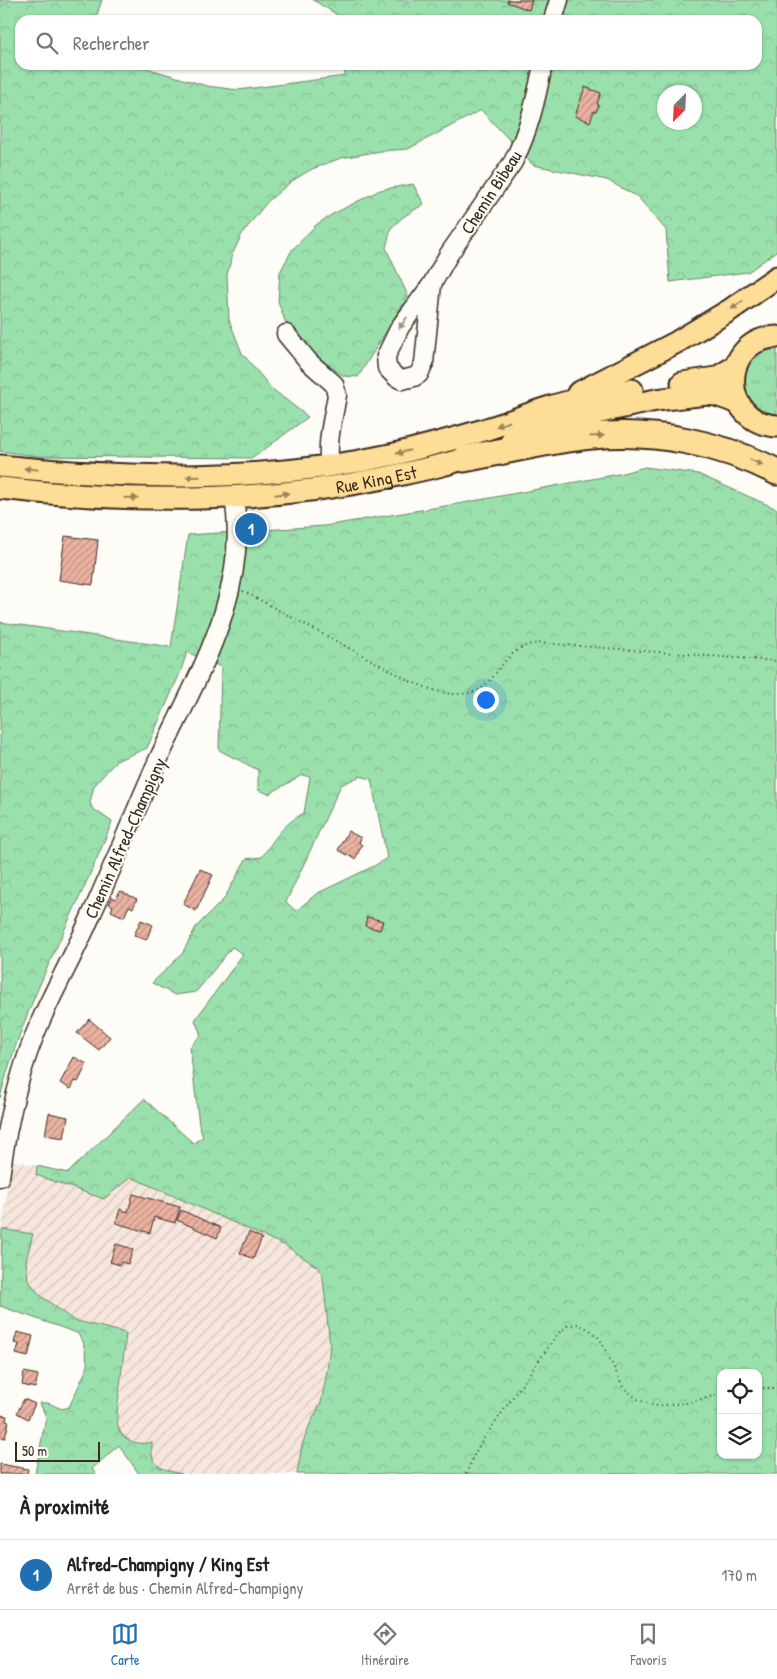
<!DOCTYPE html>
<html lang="fr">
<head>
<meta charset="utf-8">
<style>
  :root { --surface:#fff; --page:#f6f6f6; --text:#222; --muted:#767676; --line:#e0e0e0; --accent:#1f6fb2 }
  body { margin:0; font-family:"Patrick Hand",sans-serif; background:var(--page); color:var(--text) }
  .controls { position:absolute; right:15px; bottom:15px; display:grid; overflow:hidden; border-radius:10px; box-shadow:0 1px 4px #0004 }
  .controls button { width:45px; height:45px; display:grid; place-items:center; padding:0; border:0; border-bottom:1px solid var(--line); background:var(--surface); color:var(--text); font:25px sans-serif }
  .compass { position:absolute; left:657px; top:85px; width:45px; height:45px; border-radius:50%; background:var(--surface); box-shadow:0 1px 4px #0004; rotate:204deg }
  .scale { position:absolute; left:15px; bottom:12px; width:85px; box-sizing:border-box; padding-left:5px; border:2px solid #3b2a1e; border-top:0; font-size:14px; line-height:18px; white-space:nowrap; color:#3b2a1e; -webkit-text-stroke:4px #fdfcf7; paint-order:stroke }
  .you { position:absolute; left:485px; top:699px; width:18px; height:18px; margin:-12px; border:4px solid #fff; border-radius:50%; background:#1a73e8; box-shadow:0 0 0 8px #1a73e833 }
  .badge { display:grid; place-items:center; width:32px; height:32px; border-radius:50%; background:var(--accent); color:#fff; font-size:16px; font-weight:700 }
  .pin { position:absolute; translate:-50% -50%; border:2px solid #fff; box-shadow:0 1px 5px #0006 }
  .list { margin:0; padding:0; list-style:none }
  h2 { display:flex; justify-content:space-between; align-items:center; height:65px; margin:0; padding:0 20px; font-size:21px }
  h2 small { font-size:16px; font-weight:400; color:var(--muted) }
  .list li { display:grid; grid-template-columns:32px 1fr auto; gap:15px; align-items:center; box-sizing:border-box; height:70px; padding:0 20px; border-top:1px solid var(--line) }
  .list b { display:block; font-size:19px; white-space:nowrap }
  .list p { margin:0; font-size:16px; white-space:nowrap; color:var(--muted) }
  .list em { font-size:16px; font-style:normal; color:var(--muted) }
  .icon { flex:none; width:28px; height:28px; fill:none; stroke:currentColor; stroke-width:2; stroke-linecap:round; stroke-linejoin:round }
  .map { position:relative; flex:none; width:777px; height:1474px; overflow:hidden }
  .search { position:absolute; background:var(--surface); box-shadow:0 1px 4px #0004; left:15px; right:15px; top:15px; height:55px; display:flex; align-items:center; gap:12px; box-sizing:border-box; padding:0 18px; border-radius:15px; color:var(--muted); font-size:19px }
  .sheet { height:135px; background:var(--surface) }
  nav { display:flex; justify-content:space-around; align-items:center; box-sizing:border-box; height:70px; border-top:1px solid var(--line); background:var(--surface); font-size:14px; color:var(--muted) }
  nav a { display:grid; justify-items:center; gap:2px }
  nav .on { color:var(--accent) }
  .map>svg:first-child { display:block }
  .industrial { fill:url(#industrial-furrows) }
  .grass { fill:url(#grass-tufts); stroke:#6a8565 }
  .forest { fill:url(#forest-crowns); stroke:#6a8565; fill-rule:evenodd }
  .building { fill:url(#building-hatch); stroke:#3b2a1e }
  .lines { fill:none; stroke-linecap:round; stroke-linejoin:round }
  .minor-casing { stroke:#3b2a1e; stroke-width:21 }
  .major-casing { stroke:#3b2a1e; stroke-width:25 }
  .highway-casing { stroke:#3b2a1e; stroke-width:29 }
  .path { stroke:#3b2a1e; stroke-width:2; stroke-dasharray:1 4; stroke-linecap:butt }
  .minor { stroke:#fdfcf7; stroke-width:18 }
  .major { stroke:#fedd96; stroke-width:21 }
  .highway { stroke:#fedd96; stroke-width:25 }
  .oneway { fill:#9c845a }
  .oneway2 { fill:#9c938a }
  .labels { text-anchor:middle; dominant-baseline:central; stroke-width:4; stroke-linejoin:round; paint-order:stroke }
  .street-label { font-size:18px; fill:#3b2a1e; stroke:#fdfcf7 }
</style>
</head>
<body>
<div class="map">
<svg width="777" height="1474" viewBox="0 0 777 1474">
  <defs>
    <pattern id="industrial-furrows" width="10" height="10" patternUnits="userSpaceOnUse" patternTransform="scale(1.25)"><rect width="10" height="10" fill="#f7e6dd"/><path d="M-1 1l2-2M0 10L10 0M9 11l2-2" fill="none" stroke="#d5c5bd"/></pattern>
    <pattern id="grass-tufts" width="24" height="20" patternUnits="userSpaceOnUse" patternTransform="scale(1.25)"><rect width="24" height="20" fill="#9ae0ac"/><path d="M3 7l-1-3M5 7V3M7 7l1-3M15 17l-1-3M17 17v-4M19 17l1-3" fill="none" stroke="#86c094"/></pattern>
    <pattern id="forest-crowns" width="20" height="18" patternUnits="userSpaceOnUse" patternTransform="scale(1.25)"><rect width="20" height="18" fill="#9ae0ac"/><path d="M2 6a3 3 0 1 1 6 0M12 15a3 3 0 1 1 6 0" fill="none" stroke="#86c094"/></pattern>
    <pattern id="building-hatch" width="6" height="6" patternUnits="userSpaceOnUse" patternTransform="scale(1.25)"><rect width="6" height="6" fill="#eab2a1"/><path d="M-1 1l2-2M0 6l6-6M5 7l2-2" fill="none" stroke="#bf9183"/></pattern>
  </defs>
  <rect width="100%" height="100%" fill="#fdfcf7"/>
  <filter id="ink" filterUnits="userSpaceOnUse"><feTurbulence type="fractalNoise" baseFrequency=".02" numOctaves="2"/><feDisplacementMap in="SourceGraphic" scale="10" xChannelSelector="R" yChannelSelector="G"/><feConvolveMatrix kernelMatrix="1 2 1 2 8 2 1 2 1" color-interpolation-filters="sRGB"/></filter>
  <g filter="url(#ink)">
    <path class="industrial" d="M10,1160L37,1166L36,1175L130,1177L286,1246L320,1268L323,1277L330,1346L321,1403L310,1424L302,1445L297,1474H182L170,1471L155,1463L145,1444L124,1438L118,1427V1413L126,1333L73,1320L40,1295L28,1280L26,1260L33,1234L2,1229Z"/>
    <path class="grass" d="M777,347V414C740,410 731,362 765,350C769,348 773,348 777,347Z"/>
    <path class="forest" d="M0,0H102L95,20H20V65H136L207,86L238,90L345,76L344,65H757V20H341V17L313,0H777V251L748,272L670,282L666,230L638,197L607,180L533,165L481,110L408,149L381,151L341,158L312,169L292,181L267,202L242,234L232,255L227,275L229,320L242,353L271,388L308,417L253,458L36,456L0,451ZM664,92H694V122H664Z
      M413,184L424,204L403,217L391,228L386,248L408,296L358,377L344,376L312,354L285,321L278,301L280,272L292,250L316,225L331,215L380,190Z
      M645,467L698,474L777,509V1474H297L302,1445L310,1424L321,1403L327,1371L330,1346L323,1277L319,1268L286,1246L131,1177L104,1199L36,1175L37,1166L68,1173L144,1099L193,1143L203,1137L199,1125L190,1047L201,1035L195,1020L243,954L232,947L196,992L175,995L152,983L182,954L196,927L224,899L246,859L262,857C276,837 282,825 304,813L310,777L302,775L269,794L258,790V770L219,750L221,667L187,652L180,673L147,748L116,761L94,786L90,802L92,808L112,822C76,914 24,1001 0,1098V622L171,647L188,535L324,526L463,503L619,474ZM360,776L371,779L387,858L374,866L316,894L296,911L286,902L341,785ZM721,1373H758V1455H721Z
      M2,1229L33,1234L26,1260L28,1280L40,1295L73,1320L126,1333C124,1354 121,1375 119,1395C118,1405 116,1416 118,1426C121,1441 140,1446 152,1442C152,1447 151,1454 153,1459C155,1468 173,1472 182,1474H139L119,1445L92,1469L96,1474H35L46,1417L40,1403H48L62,1409L69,1407L88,1366L83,1341L77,1333L0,1306Z"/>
    <path class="building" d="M508,0H532L529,10L507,2Z
      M585,87L601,93L597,104L599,105L596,112L594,111L590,122L575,116Z
      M65,536L98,540L93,585L59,580Z
      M348,831L361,838L359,843L362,845L355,859L338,850Z
      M200,869L213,875L196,911L183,904Z
      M120,891L137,899L133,908L129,906L124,917L111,911L113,906L109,904L112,897L116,899Z
      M367,917L383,921L380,930L365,926Z
      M141,920L153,925L146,940L134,935Z
      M89,1019L110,1037L99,1050L77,1033Z
      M74,1057L87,1064L78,1082L75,1081L71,1089L60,1083Z
      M49,1113L68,1117L64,1138L45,1135Z
      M133,1194L180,1207L175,1223L154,1217L150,1233L116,1223L120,1209L128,1212Z
      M181,1210L221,1228L217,1238L177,1220Z
      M249,1232L262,1238L253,1259L240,1253Z
      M116,1244L133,1249L128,1264L121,1262L120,1265L110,1262Z
      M17,1332L33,1336L28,1357L16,1354L19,1344L14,1343Z
      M24,1372L38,1375L35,1388L22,1385Z
      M24,1399L35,1404L28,1419L17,1413Z
      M0,1415L7,1416L6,1421L9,1422L5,1438L0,1437Z
      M0,1464L28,1469L27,1474H0Z"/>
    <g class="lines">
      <g class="minor-casing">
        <path id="minor" d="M553,20L559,0
          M432,284L424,363L419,374L414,377L402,380L396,377L387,368L386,356L400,327L432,284L449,254L513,162C529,131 536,99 543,65
          M286,334L309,362L334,384L337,395C333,420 326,441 330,466
          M0,1177C7,1125 19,1069 41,1020C56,986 75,953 90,918C114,865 135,811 159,758C197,676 250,592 234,498"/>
      </g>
      <g class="major-casing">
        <g id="major">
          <path d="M777,337C719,339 719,423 777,426"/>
          <path d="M682,383L716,378L736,366"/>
          <path d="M578,393L677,342L730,310L777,277"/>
          <path d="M511,442L582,416L656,400L707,394L716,395L739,403"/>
          <path d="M0,466C132,479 265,483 395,454C427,446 459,438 490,428C509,422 528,414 547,408C574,399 604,394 632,390"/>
          <path id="s1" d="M0,488C129,503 257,504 384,478C416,471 449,465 480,453"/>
        </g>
      </g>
      <g class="highway-casing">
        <path id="highway" d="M464,459C507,451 549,440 592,436C656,430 720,443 777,472"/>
      </g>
      <path class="path" d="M243,591L412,682C430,689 449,697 469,693C491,690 500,660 518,650C525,645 532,644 540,643L776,661
        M758,1388H777
        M466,1474L475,1453L484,1438L557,1335L567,1326L578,1324L590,1330L600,1339L623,1387L637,1399L655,1406L686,1403L721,1394"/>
      <use href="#minor" class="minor"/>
      <use href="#major" class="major"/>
      <use href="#highway" class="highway"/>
    </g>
    <defs><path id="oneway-solid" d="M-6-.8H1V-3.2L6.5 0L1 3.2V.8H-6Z" transform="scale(1.25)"/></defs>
    <g class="oneway">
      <use href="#oneway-solid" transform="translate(737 305) rotate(146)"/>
      <use href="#oneway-solid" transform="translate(503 424) rotate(161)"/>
      <use href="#oneway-solid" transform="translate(597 436) rotate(-4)"/>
      <use href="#oneway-solid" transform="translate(403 452) rotate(167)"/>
      <use href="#oneway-solid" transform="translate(756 462) rotate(23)"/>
      <use href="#oneway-solid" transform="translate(31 469) rotate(-174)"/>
      <use href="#oneway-solid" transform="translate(193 477) rotate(179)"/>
      <use href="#oneway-solid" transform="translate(282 494) rotate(-6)"/>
      <use href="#oneway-solid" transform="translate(131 498) rotate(2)"/>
    </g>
    <use class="oneway2" href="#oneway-solid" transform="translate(403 323) rotate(124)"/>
  </g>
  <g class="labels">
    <g class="street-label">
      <text transform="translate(491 192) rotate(-57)">Chemin Bibeau</text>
      <text stroke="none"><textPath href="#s1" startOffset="378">Rue King Est</textPath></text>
      <text transform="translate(125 838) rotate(-66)">Chemin Alfred-Champigny</text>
    </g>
  </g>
</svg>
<div class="controls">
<button><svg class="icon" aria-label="locate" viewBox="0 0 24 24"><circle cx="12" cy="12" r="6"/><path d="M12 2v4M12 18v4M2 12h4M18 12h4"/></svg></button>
<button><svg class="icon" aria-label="layers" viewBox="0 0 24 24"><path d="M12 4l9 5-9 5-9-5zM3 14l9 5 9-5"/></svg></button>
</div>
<svg class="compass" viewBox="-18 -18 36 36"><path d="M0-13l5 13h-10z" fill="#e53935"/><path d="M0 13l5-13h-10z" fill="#767676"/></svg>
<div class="scale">50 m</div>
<div class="you"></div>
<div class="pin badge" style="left:251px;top:529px">1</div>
<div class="search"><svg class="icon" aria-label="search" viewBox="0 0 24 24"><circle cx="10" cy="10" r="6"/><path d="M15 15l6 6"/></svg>Rechercher</div>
</div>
<section class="sheet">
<h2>À proximité<small></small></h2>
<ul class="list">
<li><span class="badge">1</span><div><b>Alfred-Champigny / King Est</b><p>Arrêt de bus · Chemin Alfred-Champigny</p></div><em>170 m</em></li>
</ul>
</section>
<nav>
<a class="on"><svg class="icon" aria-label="map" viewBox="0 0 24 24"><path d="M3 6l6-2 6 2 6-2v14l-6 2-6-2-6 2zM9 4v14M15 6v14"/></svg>Carte</a>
<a><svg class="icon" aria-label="directions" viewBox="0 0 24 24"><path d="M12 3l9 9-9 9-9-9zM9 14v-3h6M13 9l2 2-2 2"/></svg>Itinéraire</a>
<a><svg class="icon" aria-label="saved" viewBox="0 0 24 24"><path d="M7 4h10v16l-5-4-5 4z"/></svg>Favoris</a>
</nav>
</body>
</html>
